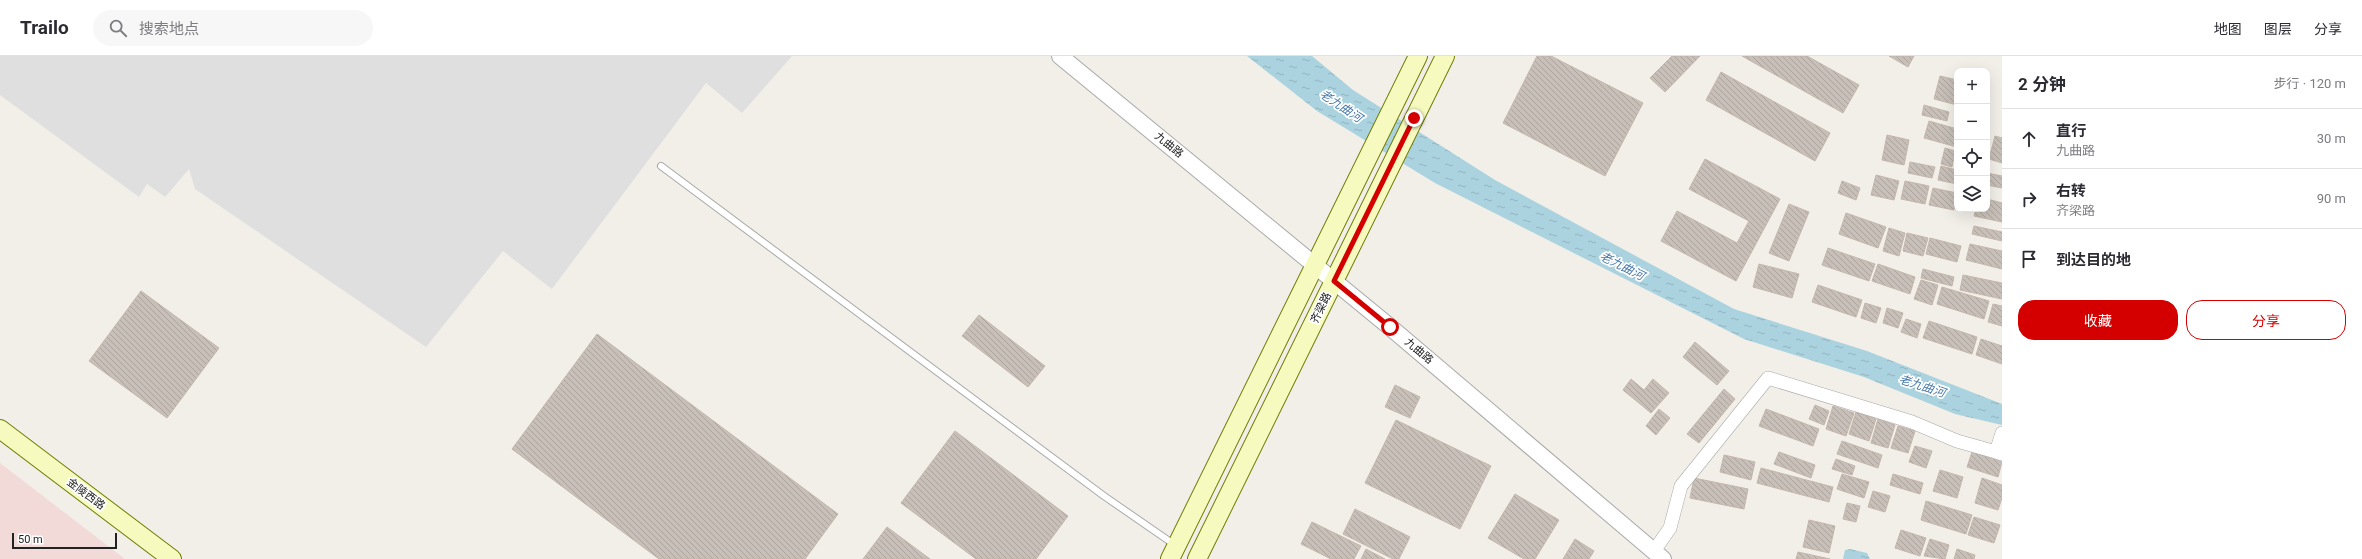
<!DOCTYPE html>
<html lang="zh">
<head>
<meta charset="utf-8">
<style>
  :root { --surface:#fff; --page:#f7f7f7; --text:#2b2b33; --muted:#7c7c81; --line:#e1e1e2; --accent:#d40000 }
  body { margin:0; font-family:Roboto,"Noto Sans SC",sans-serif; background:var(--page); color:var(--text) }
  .controls { position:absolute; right:12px; top:12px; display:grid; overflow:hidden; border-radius:8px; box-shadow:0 4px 16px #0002 }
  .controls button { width:36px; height:36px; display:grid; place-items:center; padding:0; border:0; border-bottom:1px solid var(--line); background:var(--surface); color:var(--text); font:20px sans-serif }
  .scale { position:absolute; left:12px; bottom:10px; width:105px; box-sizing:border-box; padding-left:4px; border:2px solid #222; border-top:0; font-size:11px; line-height:14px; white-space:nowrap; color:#222; -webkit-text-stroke:3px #fff; paint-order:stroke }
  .stop { position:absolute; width:12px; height:12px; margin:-9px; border:3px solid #d40000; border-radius:50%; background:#fff }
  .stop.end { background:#d40000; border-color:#fff; box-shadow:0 1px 4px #0008 }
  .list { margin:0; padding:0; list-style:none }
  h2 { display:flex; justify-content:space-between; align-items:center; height:52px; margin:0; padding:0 16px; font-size:17px }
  h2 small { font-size:13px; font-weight:400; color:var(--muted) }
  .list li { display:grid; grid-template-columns:26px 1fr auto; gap:12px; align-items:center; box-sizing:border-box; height:60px; padding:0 16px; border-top:1px solid var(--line) }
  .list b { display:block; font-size:15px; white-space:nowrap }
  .list p { margin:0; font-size:13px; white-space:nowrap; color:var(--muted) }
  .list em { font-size:13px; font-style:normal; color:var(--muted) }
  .actions { display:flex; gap:8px; padding:12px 16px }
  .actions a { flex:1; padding:9px 0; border:1px solid var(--accent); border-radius:16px; text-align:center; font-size:14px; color:var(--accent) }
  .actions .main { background:var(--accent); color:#fff }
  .icon { flex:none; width:22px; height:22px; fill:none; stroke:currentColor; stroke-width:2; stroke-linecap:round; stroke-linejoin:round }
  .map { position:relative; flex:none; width:2002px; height:503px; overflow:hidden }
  header { display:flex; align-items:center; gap:24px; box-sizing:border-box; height:56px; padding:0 20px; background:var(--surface); border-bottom:1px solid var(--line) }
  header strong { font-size:19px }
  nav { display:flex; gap:22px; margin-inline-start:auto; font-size:14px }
  .search { width:280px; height:36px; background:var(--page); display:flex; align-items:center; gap:10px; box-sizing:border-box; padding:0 14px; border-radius:22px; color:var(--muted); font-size:15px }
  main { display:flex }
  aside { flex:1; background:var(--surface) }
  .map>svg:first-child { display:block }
  .residential { fill:#e0dfdf }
  .commercial { fill:#f2dad9 }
  .water { fill:url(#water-ripples) }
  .building { fill:url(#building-back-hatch); stroke:#c4b6ab }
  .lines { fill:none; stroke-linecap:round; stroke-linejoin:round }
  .service-casing { stroke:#a9a9a9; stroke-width:8 }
  .minor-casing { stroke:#a9a9a9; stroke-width:14 }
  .tertiary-casing { stroke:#a9a9a9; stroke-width:18 }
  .secondary-casing { stroke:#707d05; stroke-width:20 }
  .service { stroke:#fff; stroke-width:6 }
  .minor { stroke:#fff; stroke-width:13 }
  .tertiary { stroke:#fff; stroke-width:16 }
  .secondary { stroke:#f7fabf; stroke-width:18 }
  .route { stroke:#d40000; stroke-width:5 }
  .labels { text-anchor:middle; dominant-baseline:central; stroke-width:3.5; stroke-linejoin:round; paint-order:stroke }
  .street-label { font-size:11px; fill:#222; stroke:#fff }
  .water-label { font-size:12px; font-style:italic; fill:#4a7aab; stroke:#fff }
</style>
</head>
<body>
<header>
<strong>Trailo</strong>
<div class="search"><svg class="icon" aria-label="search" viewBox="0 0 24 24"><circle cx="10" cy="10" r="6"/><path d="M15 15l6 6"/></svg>搜索地点</div>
<nav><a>地图</a><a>图层</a><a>分享</a></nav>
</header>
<main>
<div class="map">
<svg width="2002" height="503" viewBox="0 0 2002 503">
  <defs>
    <pattern id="water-ripples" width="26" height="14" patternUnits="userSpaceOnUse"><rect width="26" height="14" fill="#aad3df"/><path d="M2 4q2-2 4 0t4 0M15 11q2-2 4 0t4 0" fill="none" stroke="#92b5bf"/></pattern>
    <pattern id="building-back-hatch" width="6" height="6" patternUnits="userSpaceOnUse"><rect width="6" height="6" fill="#c7bfb8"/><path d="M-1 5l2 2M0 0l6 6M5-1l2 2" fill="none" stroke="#aba49e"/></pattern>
  </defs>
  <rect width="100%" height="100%" fill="#f2efe9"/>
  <path class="residential" d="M0,0H792L742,57L706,27L552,233L503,195L426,291L195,133L189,113L165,141L147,128L139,141L0,39Z"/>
  <path class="commercial" d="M0,407L125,503H0Z"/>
  <path class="water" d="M1247,0H1312L1353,34L1495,124L1734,253L1867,295L2002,348V369L1955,358L1864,321L1744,283L1435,127L1317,55Z
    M1850,493L1867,497L1870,503H1843L1845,494Z"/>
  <path class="building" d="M1537,0H1551L1643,47L1605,120L1503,67Z
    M1672,0H1700L1665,36L1650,22Z
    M1742,0H1807L1859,29L1843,57Z
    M1889,0H1914L1908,11Z
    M1721,16L1830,77L1815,105L1706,44Z
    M1940,20L1957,24V49L1934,43Z
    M1924,49L1949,56L1947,65L1922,59Z
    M1929,65L1957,73V91L1924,82Z
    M1887,79L1909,84L1904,109L1882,104Z
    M1995,80L2002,82V107L1989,103Z
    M1945,92L1955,95L1952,111L1941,108Z
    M1705,103L1780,143L1736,225L1661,185L1677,155L1737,187L1749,165L1689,133Z
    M1910,106L1935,111L1932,122L1908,117Z
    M1941,110L1957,114V128L1938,124Z
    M1987,117L2002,120V132L1987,129Z
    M1876,119L1899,125L1894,144L1871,139Z
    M1842,125L1860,132L1856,144L1838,137Z
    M1905,125L1929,130L1925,148L1901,143Z
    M1933,132L1957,137L1954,154L1929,149Z
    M1987,143L2002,147V166L1974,160L1976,153H1987Z
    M1789,148L1809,156L1789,205L1769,197Z
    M1846,157L1886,171L1878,192L1839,178Z
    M1974,170L2002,176V185L1972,178Z
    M1889,172L1905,177L1899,200L1883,195Z
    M1907,177L1928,182L1923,200L1903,195Z
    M1930,182L1961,190L1957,206L1926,198Z
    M1970,188L2002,195V213L1966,204Z
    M1828,192L1875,208L1869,225L1822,209Z
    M1759,208L1799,218L1792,242L1753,231Z
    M1878,208L1915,221L1910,238L1872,225Z
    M1923,213L1954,221L1952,230L1921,222Z
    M1963,219L2002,227V243L1960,234Z
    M1921,224L1938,229L1932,249L1914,243Z
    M1818,229L1862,244L1856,261L1812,246Z
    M1942,231L1989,245L1984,263L1937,248Z
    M141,235L219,292L167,362L89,305Z
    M1865,247L1881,252L1876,267L1861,262Z
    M1993,248L2002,250V270L1988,266Z
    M1887,252L1903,257L1898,272L1883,267Z
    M979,259L1045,310L1028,331L962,280Z
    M1906,263L1921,268L1917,282L1901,276Z
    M1929,265L1977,281L1972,298L1923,282Z
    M597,278L838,458L805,503H659L512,393Z
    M1981,283L2002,290V308L1976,299Z
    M1695,286L1729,315L1717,329L1683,301Z
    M1631,323L1644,334L1653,323L1669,337L1651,357L1623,334Z
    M1395,329L1420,341L1410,362L1385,351Z
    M1724,333L1735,343L1699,387L1687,378Z
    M1815,349L1829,355L1824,369L1809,363Z
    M1833,350L1854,357L1846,380L1826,373Z
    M1659,353L1670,362L1656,379L1646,370Z
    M1766,353L1819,373L1813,390L1759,370Z
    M1856,356L1876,363L1869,385L1849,378Z
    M1878,363L1895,369L1888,392L1871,387Z
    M1396,364L1491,410L1460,473L1365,427Z
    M1898,370L1915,375L1908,397L1891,392Z
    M955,375L1068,460L1036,503H976L901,447Z
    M1842,385L1882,399L1878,412L1837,398Z
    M1915,390L1932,395L1926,412L1909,406Z
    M1779,396L1815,409L1811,422L1774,408Z
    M1972,396L2002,406L1998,421L1967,411Z
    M1724,399L1755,406L1751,424L1720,416Z
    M1836,403L1855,410L1852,419L1832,413Z
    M1761,412L1833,431L1829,446L1757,427Z
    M1940,414L1963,421L1957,442L1933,435Z
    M1842,418L1869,426L1864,442L1837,433Z
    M1893,418L1923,427L1920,438L1890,429Z
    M1694,422L1748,433L1744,453L1690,442Z
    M1982,422L2002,429V442L1998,454L1975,447Z
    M1873,435L1890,440L1885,456L1868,451Z
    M1515,438L1559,464L1535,503H1524L1488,482Z
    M1926,445L1972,459L1966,478L1921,464Z
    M1847,447L1860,450L1856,466L1843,463Z
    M1355,453L1410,481L1399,503H1393L1343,478Z
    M1974,461L2000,469L1994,487L1968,479Z
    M1809,464L1835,470L1829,497L1803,491Z
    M1312,466L1361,490L1354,503H1331L1301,488Z
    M887,471L930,503H863Z
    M1901,474L1926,482L1920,500L1895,492Z
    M1575,483L1594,495L1589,503H1563Z
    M1930,483L1949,489L1945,503L1924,500Z
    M1366,493L1385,503H1361Z
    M1957,493L1975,499L1974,503H1954Z
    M1798,496L1830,503H1796Z"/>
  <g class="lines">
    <g class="service-casing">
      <path id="service" d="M661,110L1104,440L1175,489"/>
    </g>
    <g class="minor-casing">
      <path id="minor" d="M2002,377L1996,396L2002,398
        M1654,495L1670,472L1681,430L1768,322L1912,366L1957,385L1996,396"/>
    </g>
    <g class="tertiary-casing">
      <path id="tertiary" d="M1060,0L1390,271L1663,503"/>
    </g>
    <g class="secondary-casing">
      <path id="secondary" d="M0,373L172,503
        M1170,503L1418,0
        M1197,503L1445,0"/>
    </g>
    <use href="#service" class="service"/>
    <use href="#minor" class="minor"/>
    <use href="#tertiary" class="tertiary"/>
    <use href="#secondary" class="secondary"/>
  </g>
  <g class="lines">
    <path class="route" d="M1390,271L1334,225L1414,62"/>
  </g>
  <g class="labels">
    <g class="street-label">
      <text transform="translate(1169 89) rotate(39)">九曲路</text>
      <text transform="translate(1321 252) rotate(-64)">齐梁路</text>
      <text transform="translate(1419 295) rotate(40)">九曲路</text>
      <text transform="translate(86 438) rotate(37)">金陵西路</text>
    </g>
    <g class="water-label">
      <text transform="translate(1341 50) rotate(34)">老九曲河</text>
      <text transform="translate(1622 210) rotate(27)">老九曲河</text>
      <text transform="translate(1922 330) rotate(18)">老九曲河</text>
    </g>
  </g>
</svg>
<div class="controls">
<button>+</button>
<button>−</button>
<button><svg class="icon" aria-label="locate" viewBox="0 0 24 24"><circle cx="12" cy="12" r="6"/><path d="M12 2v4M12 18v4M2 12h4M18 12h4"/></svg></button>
<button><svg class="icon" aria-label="layers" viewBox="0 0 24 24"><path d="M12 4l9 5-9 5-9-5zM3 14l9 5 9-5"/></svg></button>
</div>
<div class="scale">50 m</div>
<div class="stop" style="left:1390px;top:271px"></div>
<div class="stop end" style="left:1414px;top:62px"></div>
</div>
<aside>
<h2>2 分钟<small>步行 · 120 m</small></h2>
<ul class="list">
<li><svg class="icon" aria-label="ahead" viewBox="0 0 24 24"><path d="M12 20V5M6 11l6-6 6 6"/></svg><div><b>直行</b><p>九曲路</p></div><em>30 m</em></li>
<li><svg class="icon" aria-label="right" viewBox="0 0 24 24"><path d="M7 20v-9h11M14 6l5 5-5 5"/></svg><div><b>右转</b><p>齐梁路</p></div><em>90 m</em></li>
<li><svg class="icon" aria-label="arrive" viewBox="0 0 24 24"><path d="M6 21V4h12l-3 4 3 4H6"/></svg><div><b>到达目的地</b></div></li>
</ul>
<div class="actions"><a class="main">收藏</a><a>分享</a></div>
</aside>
</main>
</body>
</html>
